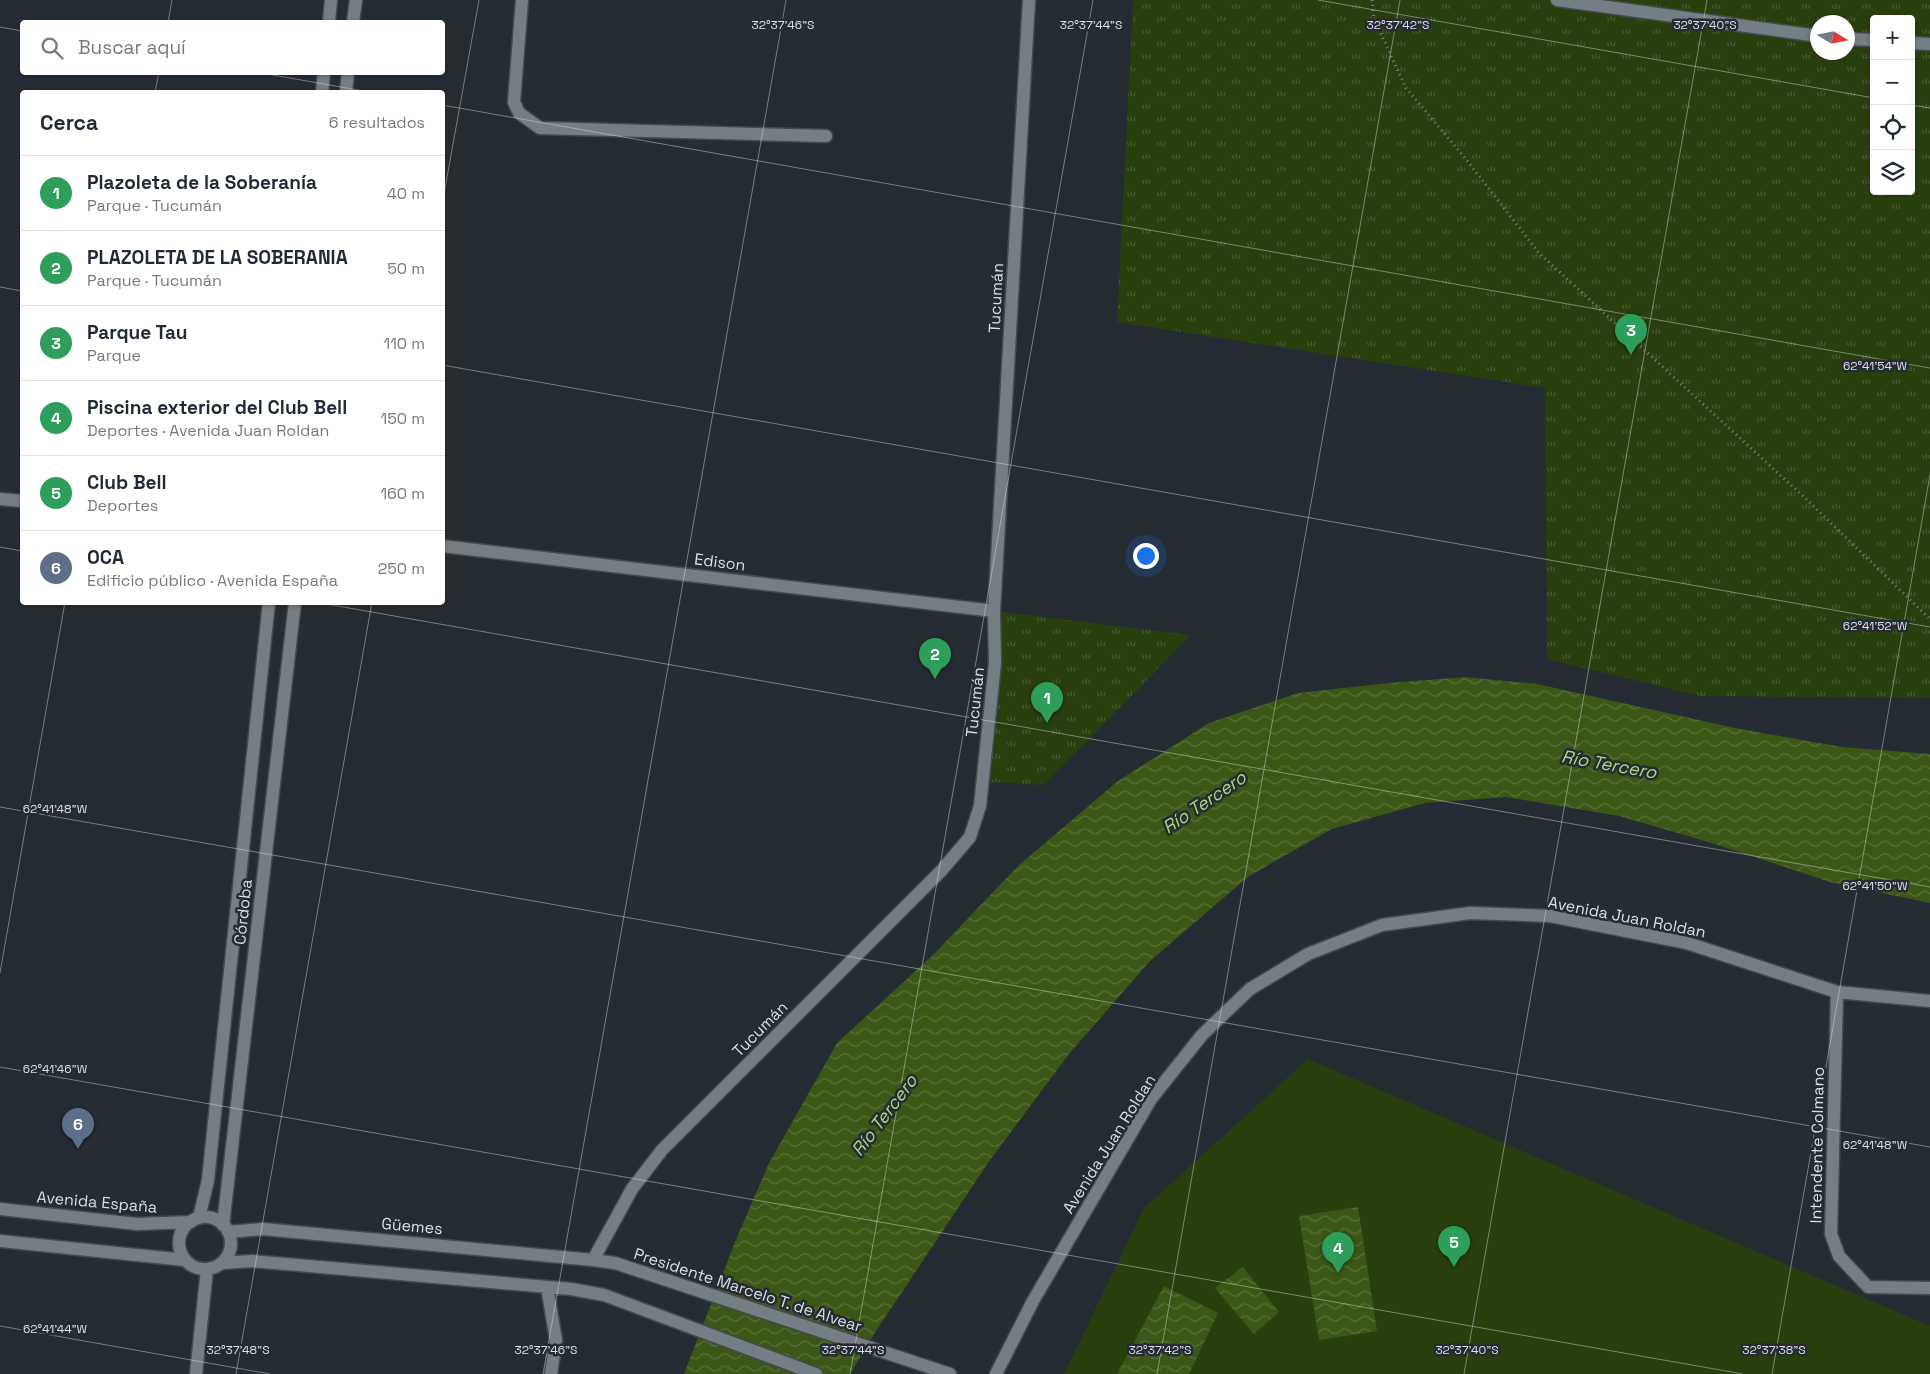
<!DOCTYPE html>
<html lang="es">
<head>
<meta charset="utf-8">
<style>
  :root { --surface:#fff; --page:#f2f2f3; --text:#1f2937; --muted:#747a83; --line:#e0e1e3; --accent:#1a73e8 }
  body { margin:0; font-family:"Space Grotesk",sans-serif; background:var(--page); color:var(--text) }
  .controls { position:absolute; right:15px; top:15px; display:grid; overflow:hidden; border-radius:5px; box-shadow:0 1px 4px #0004 }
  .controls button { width:45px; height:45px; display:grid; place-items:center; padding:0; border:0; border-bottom:1px solid var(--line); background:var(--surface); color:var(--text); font:25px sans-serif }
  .compass { position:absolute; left:1810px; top:15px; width:45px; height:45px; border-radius:50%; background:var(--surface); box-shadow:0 1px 4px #0004; rotate:100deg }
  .you { position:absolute; left:1145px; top:555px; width:18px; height:18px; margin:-12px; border:4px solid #fff; border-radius:50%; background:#1a73e8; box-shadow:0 0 0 8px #1a73e833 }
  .badge { display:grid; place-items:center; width:32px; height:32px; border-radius:50%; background:var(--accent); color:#fff; font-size:16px; font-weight:700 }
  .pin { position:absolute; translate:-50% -41px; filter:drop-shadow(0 1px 2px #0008) }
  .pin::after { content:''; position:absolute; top:26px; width:18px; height:15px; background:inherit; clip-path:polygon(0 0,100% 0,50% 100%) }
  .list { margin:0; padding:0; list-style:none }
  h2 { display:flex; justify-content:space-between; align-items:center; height:65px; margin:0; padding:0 20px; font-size:21px }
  h2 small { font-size:16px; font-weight:400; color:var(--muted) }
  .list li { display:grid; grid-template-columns:32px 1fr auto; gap:15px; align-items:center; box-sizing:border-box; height:75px; padding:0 20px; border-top:1px solid var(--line) }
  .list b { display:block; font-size:19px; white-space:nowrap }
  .list p { margin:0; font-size:16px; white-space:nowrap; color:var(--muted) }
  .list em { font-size:16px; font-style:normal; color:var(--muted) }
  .icon { flex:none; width:28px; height:28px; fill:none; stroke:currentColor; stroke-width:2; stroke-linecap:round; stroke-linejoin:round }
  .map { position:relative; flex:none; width:1930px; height:1374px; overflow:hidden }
  .search { position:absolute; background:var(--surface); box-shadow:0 1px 4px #0004; left:20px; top:20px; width:425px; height:55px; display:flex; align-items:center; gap:12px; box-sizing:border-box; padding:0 18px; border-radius:5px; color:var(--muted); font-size:19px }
  .panel { position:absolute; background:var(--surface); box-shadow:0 1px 4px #0004; left:20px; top:90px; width:425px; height:515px; border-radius:5px }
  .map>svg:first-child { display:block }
  .park { fill:url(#park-tufts); fill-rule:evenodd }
  .garden { fill:#2a3f0e }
  .water { fill:url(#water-waves) }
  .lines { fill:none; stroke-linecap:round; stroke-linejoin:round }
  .minor-casing { stroke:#444a4e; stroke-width:15 }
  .path { stroke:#7e8389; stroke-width:3; stroke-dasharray:1 4; stroke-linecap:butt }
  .minor { stroke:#767e85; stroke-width:12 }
  .ticks { fill:none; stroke:#dbdfe3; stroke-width:1; stroke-opacity:0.45 }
  .labels { text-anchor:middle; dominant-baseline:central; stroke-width:5; stroke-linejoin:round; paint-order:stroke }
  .street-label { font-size:16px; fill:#dbdfe3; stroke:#262c33 }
  .water-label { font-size:18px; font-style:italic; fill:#acd77c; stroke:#262c33 }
  .ticks-label { font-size:12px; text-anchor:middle; fill:#dbdfe3; stroke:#262c33; stroke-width:5; stroke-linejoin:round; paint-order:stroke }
</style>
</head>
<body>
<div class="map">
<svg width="1930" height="1374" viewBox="0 0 1930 1374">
  <defs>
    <pattern id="park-tufts" width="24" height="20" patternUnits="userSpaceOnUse" patternTransform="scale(1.25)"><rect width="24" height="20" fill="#2a3f0e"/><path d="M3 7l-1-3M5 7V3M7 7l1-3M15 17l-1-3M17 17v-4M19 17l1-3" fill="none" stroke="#485a31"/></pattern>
    <pattern id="water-waves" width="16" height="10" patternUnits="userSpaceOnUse" patternTransform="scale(1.25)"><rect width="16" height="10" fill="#3c5715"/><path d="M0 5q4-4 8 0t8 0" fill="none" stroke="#586f37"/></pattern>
  </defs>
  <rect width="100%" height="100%" fill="#262c33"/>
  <path class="park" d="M1133,0H1930V698L1700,696L1547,659L1545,388L1117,322ZM1874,19H1911V191H1874ZM1818,22H1848V52H1818Z
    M994,611L1191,635L1044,785L990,782L980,806Z"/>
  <path class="garden" d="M1308,1059L1930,1326V1374H1064L1144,1208Z"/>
  <path class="water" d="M1465,677L1537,684L1735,728L1842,747L1930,754V903L1830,882L1712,843L1619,816L1506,797L1425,803L1332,829L1249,876L1150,961L1069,1054L990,1160L876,1331L850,1374H684L735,1242L769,1163L837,1043L934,954L1018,866L1118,781L1209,723L1298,693L1389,683Z
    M1358,1207L1377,1331L1319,1340L1299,1216Z
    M1243,1267L1279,1312L1254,1334L1215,1288Z
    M1164,1286L1218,1313L1189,1374H1117Z"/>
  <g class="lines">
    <g class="minor-casing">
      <path id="minor" d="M522,0L514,102L519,113L540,128L826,136
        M1557,0L1818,36
        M329,22L331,0
        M353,22L356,0
        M1848,39L1874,40
        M1911,43L1930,44
        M322,92L324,72
        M346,92L348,72
        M0,499L22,501
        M442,546L994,611
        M1837,992L1831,1234L1839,1256L1868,1287L1930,1288
        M0,1209L137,1224L191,1222
        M179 1243a26 26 0 1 1 52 0a26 26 0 1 1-52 0Z
        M199,1218L208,1180L269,602
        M223,1225L295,602
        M228,1232L263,1229L593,1260L615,1263L950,1374
        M0,1241L185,1260
        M593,1260L632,1189L662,1150L941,871L970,837L980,806L995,663L994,611L1029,0
        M222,1263L252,1261L571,1289L604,1295L816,1374
        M547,1287L556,1340L551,1374
        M196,1374L207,1269
        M996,1374L1033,1301L1151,1099L1202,1035L1250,989L1308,954L1382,925L1470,913L1550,916L1687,943L1837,992L1930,1001"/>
    </g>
    <path class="path" d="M1372,0L1374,19L1406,88L1465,158L1539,253L1804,497L1930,619"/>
    <use href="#minor" class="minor"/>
  </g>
  <path class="ticks" d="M1318,0L1874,98M168,22L172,0M0,27L22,31M256,72L369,92M155,92L159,72M442,105L1930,368M1911,105L1930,108M442,205L479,0M0,287L22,291M442,365L1930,627M0,547L22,551M315,602L1930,887M0,807L1930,1147M0,973L65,602M0,1067L1743,1374M0,1326L270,1374M236,1374L372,602M543,1374L786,0M850,1374L1093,0M1157,1374L1400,0M1464,1374L1707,0M1772,1374L1930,475"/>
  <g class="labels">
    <g class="street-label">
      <text transform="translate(996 298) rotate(-87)">Tucumán</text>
      <text transform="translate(720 562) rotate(7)">Edison</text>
      <text transform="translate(975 702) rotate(-84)">Tucumán</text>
      <text transform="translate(243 912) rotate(-84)">Córdoba</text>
      <text transform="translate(1627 917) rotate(11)">Avenida Juan Roldan</text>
      <text transform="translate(760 1029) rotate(-45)">Tucumán</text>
      <text transform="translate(1109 1144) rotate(-58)">Avenida Juan Roldan</text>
      <text transform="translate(1817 1145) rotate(-89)">Intendente Colmano</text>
      <text transform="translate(97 1202) rotate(5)">Avenida España</text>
      <text transform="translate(412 1226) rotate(5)">Güemes</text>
      <text transform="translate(748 1290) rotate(18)">Presidente Marcelo T. de Alvear</text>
    </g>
    <g class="water-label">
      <text transform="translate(1609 764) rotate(10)">Río Tercero</text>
      <text transform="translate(1204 802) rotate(-34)">Río Tercero</text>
      <text transform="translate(884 1115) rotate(-53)">Río Tercero</text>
    </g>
  </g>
  <g class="ticks-label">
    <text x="783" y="29">32°37'46"S</text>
    <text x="1091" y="29">32°37'44"S</text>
    <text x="1398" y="29">32°37'42"S</text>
    <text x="1705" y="29">32°37'40"S</text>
    <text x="1875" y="370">62°41'54"W</text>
    <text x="1875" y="630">62°41'52"W</text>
    <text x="55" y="813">62°41'48"W</text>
    <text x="1875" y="890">62°41'50"W</text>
    <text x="55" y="1073">62°41'46"W</text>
    <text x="1875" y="1149">62°41'48"W</text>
    <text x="55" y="1333">62°41'44"W</text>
    <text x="238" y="1354">32°37'48"S</text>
    <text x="546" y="1354">32°37'46"S</text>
    <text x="853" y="1354">32°37'44"S</text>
    <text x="1160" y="1354">32°37'42"S</text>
    <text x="1467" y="1354">32°37'40"S</text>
    <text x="1774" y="1354">32°37'38"S</text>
  </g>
</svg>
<div class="controls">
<button>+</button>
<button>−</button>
<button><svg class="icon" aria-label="locate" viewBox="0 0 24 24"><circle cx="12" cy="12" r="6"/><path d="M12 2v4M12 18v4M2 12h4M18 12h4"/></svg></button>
<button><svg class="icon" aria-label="layers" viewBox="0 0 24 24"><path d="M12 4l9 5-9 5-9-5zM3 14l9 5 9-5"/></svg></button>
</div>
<svg class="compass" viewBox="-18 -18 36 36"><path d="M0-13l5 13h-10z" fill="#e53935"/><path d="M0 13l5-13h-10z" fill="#747a83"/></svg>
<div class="you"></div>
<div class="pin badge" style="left:1047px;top:723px;background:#2e9e5b">1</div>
<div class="pin badge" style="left:935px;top:679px;background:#2e9e5b">2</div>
<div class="pin badge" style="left:1631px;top:355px;background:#2e9e5b">3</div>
<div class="pin badge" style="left:1338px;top:1273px;background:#2e9e5b">4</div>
<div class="pin badge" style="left:1454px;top:1267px;background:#2e9e5b">5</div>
<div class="pin badge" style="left:78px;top:1149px;background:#5c6f8a">6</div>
<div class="search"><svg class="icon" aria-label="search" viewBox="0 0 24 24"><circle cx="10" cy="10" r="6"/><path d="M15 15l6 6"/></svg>Buscar aquí</div>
<section class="panel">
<h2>Cerca<small>6 resultados</small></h2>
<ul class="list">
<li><span class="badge" style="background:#2e9e5b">1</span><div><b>Plazoleta de la Soberanía</b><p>Parque · Tucumán</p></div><em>40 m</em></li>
<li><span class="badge" style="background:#2e9e5b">2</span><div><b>PLAZOLETA DE LA SOBERANIA</b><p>Parque · Tucumán</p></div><em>50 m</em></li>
<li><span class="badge" style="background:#2e9e5b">3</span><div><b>Parque Tau</b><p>Parque</p></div><em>110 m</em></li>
<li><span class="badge" style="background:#2e9e5b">4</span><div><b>Piscina exterior del Club Bell</b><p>Deportes · Avenida Juan Roldan</p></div><em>150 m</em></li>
<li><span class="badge" style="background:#2e9e5b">5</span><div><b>Club Bell</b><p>Deportes</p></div><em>160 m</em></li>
<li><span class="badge" style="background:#5c6f8a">6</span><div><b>OCA</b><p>Edificio público · Avenida España</p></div><em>250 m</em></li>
</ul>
</section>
</div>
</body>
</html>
